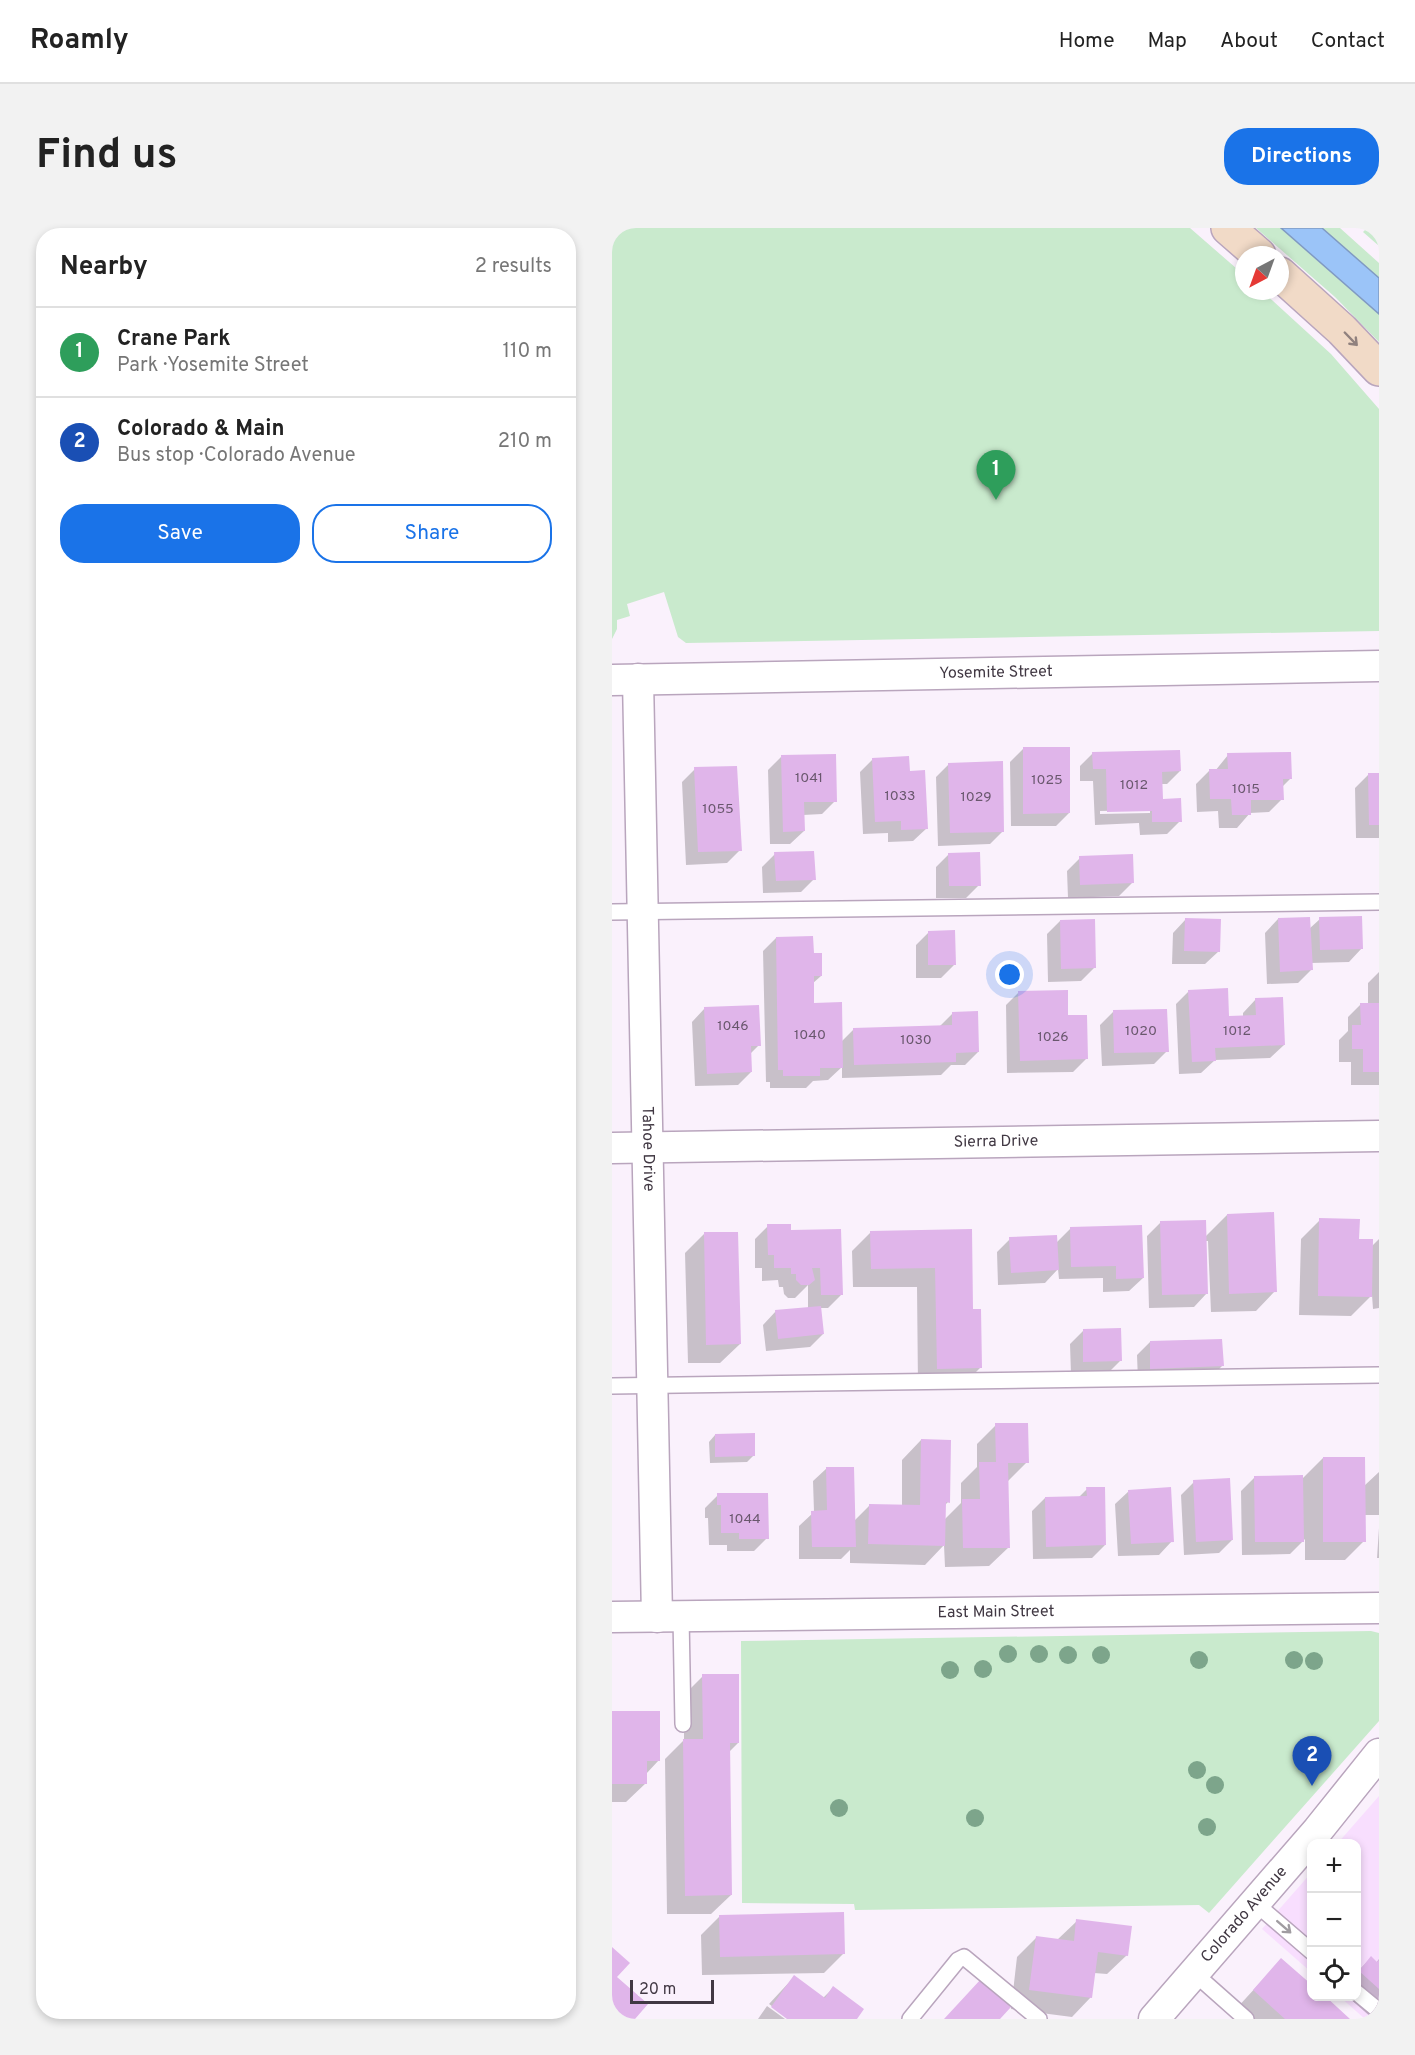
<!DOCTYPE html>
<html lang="en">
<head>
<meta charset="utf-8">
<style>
  :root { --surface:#fff; --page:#f2f2f2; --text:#222; --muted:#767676; --line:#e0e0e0; --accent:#1a73e8 }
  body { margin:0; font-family:Overpass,sans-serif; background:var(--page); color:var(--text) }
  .controls { position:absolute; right:18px; bottom:18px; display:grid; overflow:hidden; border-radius:12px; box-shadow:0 3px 9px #0003 }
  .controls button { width:54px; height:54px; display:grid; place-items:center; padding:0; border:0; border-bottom:2px solid var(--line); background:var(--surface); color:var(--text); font:30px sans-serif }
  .compass { position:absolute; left:623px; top:18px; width:54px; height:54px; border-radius:50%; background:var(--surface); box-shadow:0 3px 9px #0003; rotate:221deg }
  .scale { position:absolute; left:18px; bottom:15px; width:84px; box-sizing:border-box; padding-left:6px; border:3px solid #413843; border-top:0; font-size:16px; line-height:21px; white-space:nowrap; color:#413843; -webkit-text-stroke:4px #faf1fc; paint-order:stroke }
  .you { position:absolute; left:398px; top:747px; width:21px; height:21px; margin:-15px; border:4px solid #fff; border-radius:50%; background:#1a73e8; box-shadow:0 0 0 9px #1a73e833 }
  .badge { display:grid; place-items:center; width:39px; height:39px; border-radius:50%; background:var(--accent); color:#fff; font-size:20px; font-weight:700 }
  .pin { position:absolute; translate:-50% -50px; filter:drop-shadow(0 2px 3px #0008) }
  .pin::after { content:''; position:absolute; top:32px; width:21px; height:18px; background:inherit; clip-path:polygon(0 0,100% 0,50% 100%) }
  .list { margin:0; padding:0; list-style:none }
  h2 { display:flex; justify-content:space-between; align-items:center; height:78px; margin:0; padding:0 24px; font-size:26px }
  h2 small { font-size:20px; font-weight:400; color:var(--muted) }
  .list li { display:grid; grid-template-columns:39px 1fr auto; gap:18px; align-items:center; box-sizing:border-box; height:90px; padding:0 24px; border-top:2px solid var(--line) }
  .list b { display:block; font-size:22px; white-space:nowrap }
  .list p { margin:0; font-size:20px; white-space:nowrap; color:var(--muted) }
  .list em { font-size:20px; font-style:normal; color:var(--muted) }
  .actions { display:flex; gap:12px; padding:18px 24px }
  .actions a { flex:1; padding:14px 0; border:2px solid var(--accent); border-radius:24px; text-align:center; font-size:21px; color:var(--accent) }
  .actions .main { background:var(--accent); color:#fff }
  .icon { flex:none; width:33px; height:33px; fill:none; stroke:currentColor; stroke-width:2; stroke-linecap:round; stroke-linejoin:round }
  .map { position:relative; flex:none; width:767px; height:1791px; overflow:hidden; border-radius:24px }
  header { display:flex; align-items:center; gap:36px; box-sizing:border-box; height:84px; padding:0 30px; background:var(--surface); border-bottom:2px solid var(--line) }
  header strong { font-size:28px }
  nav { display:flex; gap:33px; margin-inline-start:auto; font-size:21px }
  .intro { display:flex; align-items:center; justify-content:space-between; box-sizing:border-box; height:144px; padding:0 36px }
  h1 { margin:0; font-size:42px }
  .button { padding:15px 27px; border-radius:24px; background:var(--accent); color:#fff; font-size:21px; font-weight:700 }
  main { display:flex; gap:36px; padding:0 36px }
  aside { flex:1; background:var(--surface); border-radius:24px; box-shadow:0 3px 9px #0003 }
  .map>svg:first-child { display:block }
  .built { fill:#f8defe }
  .green { fill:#c9eacd }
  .water { fill:#9bc4f8; stroke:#809ac2; stroke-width:1.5 }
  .shadow { fill:#0003; fill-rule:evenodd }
  .building { fill:#e0b5ea }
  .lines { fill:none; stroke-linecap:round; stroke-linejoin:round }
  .service-casing { stroke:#b9a5bd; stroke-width:18 }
  .minor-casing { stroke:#b9a5bd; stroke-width:33 }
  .secondary-casing { stroke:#b9a5bd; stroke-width:36 }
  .service { stroke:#fff; stroke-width:15 }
  .minor { stroke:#fff; stroke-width:30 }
  .secondary { stroke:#f1dac7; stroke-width:33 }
  .tree { fill:#7da58b }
  .oneway { stroke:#90817e }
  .oneway2 { stroke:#a09ca1 }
  .labels { text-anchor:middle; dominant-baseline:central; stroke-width:6; stroke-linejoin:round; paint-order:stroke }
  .number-label { font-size:14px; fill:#69576d }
  .street-label { font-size:16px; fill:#413843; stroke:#faf1fc }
</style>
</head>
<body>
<header>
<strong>Roamly</strong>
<nav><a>Home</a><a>Map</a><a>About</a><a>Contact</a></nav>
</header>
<div class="intro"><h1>Find us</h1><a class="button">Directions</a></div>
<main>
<aside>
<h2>Nearby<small>2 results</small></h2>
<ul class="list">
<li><span class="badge" style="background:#2e9e5b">1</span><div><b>Crane Park</b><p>Park · Yosemite Street</p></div><em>110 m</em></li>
<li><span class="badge" style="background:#1a4fb4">2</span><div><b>Colorado &amp; Main</b><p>Bus stop · Colorado Avenue</p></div><em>210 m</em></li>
</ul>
<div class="actions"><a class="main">Save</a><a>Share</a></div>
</aside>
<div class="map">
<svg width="767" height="1791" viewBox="0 0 767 1791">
  <rect width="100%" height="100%" fill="#faf1fc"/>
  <path class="built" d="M767,1568V1791H753L728,1769L744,1768V1616H725Z
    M699,1645V1744L650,1701Z"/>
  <path class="green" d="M0,0H578L632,47V63H650L719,126L767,181V403L74,415L66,409L52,364L15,376L18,388L5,392V401L0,411Z
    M644,0H669L767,86V114L723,69Z
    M710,0H728L767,35V50Z
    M755,0H760L767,6V18L751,4Z
    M759,1403L767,1405V1493L597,1685L587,1677L243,1682L242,1676L130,1675L129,1413Z"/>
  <path class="water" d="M669,0H710L767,50V86Z"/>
  <path class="shadow" d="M411,521L457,585L444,598H399L398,534Z
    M481,525L568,543L555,556H549V572L568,593L555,606L528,607L527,595L483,597L481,553H468V538ZM538,582V585L488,586V583Z
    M616,527L679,550L670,559V571L657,584L638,585L625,600H607L606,583L585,584L584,556L597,543H603Z
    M169,529L223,573L210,586L191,587L192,603L178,616H158L156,542Z
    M261,531L297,545L315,600L301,613L276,614V605L251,606L248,544Z
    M337,536L391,603L378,616L326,618L324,549Z
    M83,541L128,622L115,635L74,637L70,554Z
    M756,547H767V610H744L743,560Z
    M163,626L202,651L189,664L151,665L150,639Z
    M337,626L367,657L354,670H324V639Z
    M468,630L520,655L507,668L456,670L455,643Z
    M574,691L607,723L593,736H560L561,705Z
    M666,691L697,701L708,691L750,720L737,734L699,735V742L686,755L655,756L653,705Z
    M448,693L482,740L469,753L436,754L435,706Z
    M317,704L342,737L329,750H304V717Z
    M164,710L200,726L209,748L200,756L201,776L229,814L242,801L327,799L341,785L366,824L353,837H339L329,847L230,850V839L216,852L201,853L194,860H158V854H154L151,723Z
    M767,744V857H739V834H727V812L736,803V789L749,776H756V755Z
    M577,763L616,790L631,789V785L644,771L672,817L658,830L603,832L589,845L567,846L564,776Z
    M407,764L474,831L461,844L395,845L394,777Z
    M93,780L147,817L138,826L139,844L126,857L83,858L80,794Z
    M501,784L555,823L542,836L490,838L488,797Z
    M615,987L663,1063L644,1083L599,1084L596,1013H593L595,1065L582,1079L537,1080L535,1008L549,994L593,1009Z
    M708,992L759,1019L767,1011V1080L761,1081L760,1067L739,1088L687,1087L689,1011Z
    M156,998L177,1003L228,1002L229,1067L216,1080H208L211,1106L198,1119L154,1123L151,1097L164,1083L196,1080V1057L183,1070H176L172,1066L171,1059H167L166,1052L150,1053V1040H143V1011Z
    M459,1000L531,1050L517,1063L491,1064V1050L447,1051L446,1041L433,1055L386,1057L385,1024L398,1011L444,1015Z
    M358,1003L359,1083L368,1140L349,1159H306L305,1059H241L240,1023L259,1004Z
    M92,1006L128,1116L108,1135H76L73,1025Z
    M471,1103L508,1133L495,1146H459L458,1116Z
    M538,1114L610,1138L597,1151L526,1153L525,1127Z
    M384,1197L415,1234L395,1254L397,1319L377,1338L333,1339L332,1317L313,1337L238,1335V1322L229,1331H187V1298L202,1284L201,1253L215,1240L242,1293L257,1278L290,1279V1232L309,1212L336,1274L332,1278V1292L349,1275V1255L365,1239V1216Z
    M103,1207L142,1227L135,1234L98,1235L97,1214Z
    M711,1230L752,1258L767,1244V1287H752V1313L733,1332H693V1311L678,1326L630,1327L629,1263L642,1250L690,1251Z
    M582,1254L620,1312L607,1325L572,1327L569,1267Z
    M475,1261L493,1317L480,1330L421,1331L420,1283L433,1270H466Z
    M517,1263L560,1313L547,1327L506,1328L503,1276Z
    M106,1267L155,1310L142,1323H115V1317H97L96,1290H93V1280Z
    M767,1300V1330H765Z
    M91,1448L126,1515L117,1524L119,1667L99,1686H55L53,1531L72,1512V1467Z
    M0,1485L47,1532L34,1546V1555L14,1574H0Z
    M108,1688L231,1726L212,1745L90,1747L89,1707Z
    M465,1693L515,1727L495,1746L482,1745L479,1769L460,1789L399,1781L405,1729L424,1710L445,1712Z
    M759,1730L764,1735L767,1731V1791H761L735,1768H744V1745Z
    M669,1732L700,1768L736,1791H633L623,1782Z
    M182,1749L211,1770L221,1760L243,1791H178L157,1776Z
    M155,1778L173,1791H146Z"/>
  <path class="building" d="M411,519H458V585L411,586Z
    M568,522L569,543L550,544L551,571L569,570L570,594H540V583L495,584L494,541H481L480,524Z
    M679,524L680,551H671L672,572H639V587H620L619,571H598L597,541H616L615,525Z
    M224,526L225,574H192L193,603L171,604L169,527Z
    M297,528L298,543L313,542L316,601L289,602V593L263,594L260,530Z
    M391,533L392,604L338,605L336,535Z
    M125,538L130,623L86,624L82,539Z
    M756,545H767V597H757Z
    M202,623L204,652L164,653L162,624Z
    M368,624L369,658H337L336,625Z
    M521,626L522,655L468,657L467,628Z
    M750,688L751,721L708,722L707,689Z
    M698,689L701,742L668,744L666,690Z
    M573,690L609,691L608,724L572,723Z
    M483,691L484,740L449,741L448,692Z
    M343,702L344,737H316V703Z
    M201,708L202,725H210V748H202V775L230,774L231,840H208V848H171V842H166L164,709Z
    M616,760L617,788L644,787L643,770L671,769L673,817L603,820L604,833L580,834L576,762Z
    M456,762V787H475L476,831L408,833L406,763Z
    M748,775H767V844H751V821H740V797H749Z
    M147,777L149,818H139L140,844L95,846L92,779Z
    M555,781L557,824L502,825L501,782Z
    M366,783L367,824L344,825V834L242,837L241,800L340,797V784Z
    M662,984L665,1064L617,1066L615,986Z
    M707,990L748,991L747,1011H761L760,1069L706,1068Z
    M594,992L596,1066L550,1067L548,993Z
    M155,996H179V1002L229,1001L231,1067H209L208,1040H200L203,1052L197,1057H189L184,1052V1046H179V1040H162V1027H156Z
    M530,997L532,1050L504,1051V1038L459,1039L458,999Z
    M360,1001L361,1081H369L370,1140L325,1141L323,1040L259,1041L258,1003Z
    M92,1004H126L129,1116L94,1117Z
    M445,1007L447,1042L399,1045L397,1009Z
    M209,1078L212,1106L166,1111L163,1082Z
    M509,1100L510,1133L471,1134V1101Z
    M610,1111L612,1138L538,1141V1113Z
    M383,1195H416L417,1235H396L398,1320H351L350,1271H368L367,1234H384Z
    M143,1205V1228L103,1229V1206Z
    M309,1211L339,1212L338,1275L334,1274L333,1318L256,1316L257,1276L308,1277Z
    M711,1229H753L754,1314H711Z
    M214,1239H242L244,1319H200L199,1283L215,1282Z
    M691,1247L692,1314H643L642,1248Z
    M618,1250L621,1312L584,1314L581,1252Z
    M474,1259H493L494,1317L434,1319L433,1269L475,1268Z
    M559,1259L562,1314L519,1316L516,1262Z
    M105,1265H156L157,1311H127V1305H109V1277H105Z
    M90,1446H127V1515H118L120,1667L73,1668L71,1511H91Z
    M0,1483H48V1533H35V1556H0Z
    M232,1684L233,1726L108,1729L107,1687Z
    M464,1691L520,1698L516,1728L486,1724L480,1770L417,1762L424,1708L462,1713Z
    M0,1719L18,1735L5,1749L36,1776L23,1791H0Z
    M759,1728L765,1734L767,1732V1761L747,1743Z
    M669,1730L700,1757V1768H713L738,1791H673L641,1762Z
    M182,1747L213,1770L221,1758L252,1781L245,1791H175L159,1779Z
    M369,1751L399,1779L388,1791H332Z"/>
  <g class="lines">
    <g class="service-casing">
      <path id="service" d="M0,684L767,674
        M0,1158L767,1147
        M69,1389L71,1496
        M643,1675L700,1724
        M582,1745L634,1791
        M744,1764L767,1783
        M298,1791L346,1732L352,1729L427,1791"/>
    </g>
    <g class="minor-casing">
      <g id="minor">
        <path id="s1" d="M26,451L45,1389"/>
        <path id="s2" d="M0,452L767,438"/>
        <path id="s3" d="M0,920L767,908"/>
        <path id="s4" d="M0,1389L767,1380"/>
        <path id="s5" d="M542,1791L706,1602L767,1526"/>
      </g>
    </g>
    <g class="secondary-casing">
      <path id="secondary" d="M616,0L647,27
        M668,46L730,102L767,141"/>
    </g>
    <use href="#service" class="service"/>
    <use href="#minor" class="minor"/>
    <use href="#secondary" class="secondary"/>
  </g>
  <g class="tree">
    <circle cx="396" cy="1426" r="9"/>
    <circle cx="427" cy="1426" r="9"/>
    <circle cx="456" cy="1427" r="9"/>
    <circle cx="489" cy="1427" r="9"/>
    <circle cx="587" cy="1432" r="9"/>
    <circle cx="682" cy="1432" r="9"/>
    <circle cx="702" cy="1433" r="9"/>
    <circle cx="371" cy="1441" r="9"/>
    <circle cx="338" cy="1442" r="9"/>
    <circle cx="585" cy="1542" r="9"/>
    <circle cx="603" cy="1557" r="9"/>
    <circle cx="227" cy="1580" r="9"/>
    <circle cx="363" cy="1590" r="9"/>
    <circle cx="595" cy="1599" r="9"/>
  </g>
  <defs><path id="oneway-shaft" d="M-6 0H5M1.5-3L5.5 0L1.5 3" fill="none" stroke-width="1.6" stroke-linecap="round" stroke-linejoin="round" transform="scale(1.5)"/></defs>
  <use class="oneway" href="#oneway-shaft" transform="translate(739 111) rotate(46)"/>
  <use class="oneway2" href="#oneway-shaft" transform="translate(672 1699) rotate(41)"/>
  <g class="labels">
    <g class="number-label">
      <text x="197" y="550">1041</text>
      <text x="435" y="552">1025</text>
      <text x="522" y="557">1012</text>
      <text x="634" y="561">1015</text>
      <text x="288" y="568">1033</text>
      <text x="364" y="569">1029</text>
      <text x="106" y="581">1055</text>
      <text x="121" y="798">1046</text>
      <text x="529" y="803">1020</text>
      <text x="625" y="803">1012</text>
      <text x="198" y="807">1040</text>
      <text x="441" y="809">1026</text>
      <text x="304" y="812">1030</text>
      <text x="133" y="1291">1044</text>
    </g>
    <g class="street-label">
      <text stroke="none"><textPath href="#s2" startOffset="384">Yosemite Street</textPath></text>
      <text stroke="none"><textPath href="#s3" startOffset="384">Sierra Drive</textPath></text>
      <text stroke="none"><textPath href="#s1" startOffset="470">Tahoe Drive</textPath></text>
      <text stroke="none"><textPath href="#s4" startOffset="384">East Main Street</textPath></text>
      <text stroke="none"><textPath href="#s5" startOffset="138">Colorado Avenue</textPath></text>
    </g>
  </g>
</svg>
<div class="controls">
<button>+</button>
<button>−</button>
<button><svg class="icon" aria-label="locate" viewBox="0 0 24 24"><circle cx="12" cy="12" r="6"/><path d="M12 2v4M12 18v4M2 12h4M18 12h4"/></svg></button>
</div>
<svg class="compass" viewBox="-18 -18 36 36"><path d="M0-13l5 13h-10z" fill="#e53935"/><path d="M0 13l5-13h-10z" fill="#767676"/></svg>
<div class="scale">20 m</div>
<div class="you"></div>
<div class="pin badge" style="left:384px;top:272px;background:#2e9e5b">1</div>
<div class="pin badge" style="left:700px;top:1558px;background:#1a4fb4">2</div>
</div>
</main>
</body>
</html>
